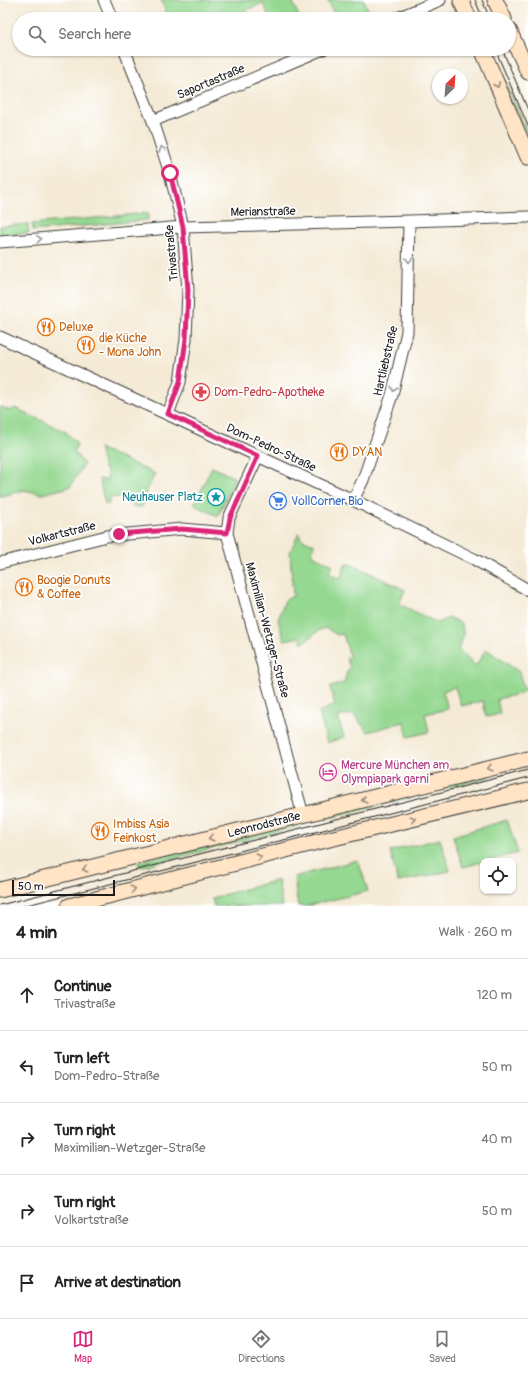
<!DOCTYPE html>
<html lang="en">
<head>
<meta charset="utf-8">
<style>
  :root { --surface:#fff; --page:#f2f2f2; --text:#222; --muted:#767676; --line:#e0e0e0; --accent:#db2777 }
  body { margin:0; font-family:Pangolin,sans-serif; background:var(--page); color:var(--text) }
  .controls { position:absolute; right:12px; bottom:12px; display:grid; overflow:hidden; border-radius:8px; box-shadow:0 1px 3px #0004 }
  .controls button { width:36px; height:36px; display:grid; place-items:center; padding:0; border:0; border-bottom:1px solid var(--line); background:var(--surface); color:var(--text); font:20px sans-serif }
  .compass { position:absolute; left:432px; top:68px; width:36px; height:36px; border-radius:50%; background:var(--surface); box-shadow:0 1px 3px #0004; rotate:25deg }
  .scale { position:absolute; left:12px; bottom:10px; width:103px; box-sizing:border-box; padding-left:4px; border:2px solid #1c1c1c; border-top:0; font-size:11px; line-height:14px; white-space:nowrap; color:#1c1c1c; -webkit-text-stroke:3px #fff; paint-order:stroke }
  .stop { position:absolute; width:12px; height:12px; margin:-9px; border:3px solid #db2777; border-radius:50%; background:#fff }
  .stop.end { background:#db2777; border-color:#fff; box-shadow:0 1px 4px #0008 }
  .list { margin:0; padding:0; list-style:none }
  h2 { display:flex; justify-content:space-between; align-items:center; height:52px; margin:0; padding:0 16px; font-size:17px }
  h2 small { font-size:13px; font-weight:400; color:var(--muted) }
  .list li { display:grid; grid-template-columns:26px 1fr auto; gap:12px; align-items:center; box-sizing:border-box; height:72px; padding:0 16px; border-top:1px solid var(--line) }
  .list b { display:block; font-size:15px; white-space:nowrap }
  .list p { margin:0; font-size:13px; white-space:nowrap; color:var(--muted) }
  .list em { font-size:13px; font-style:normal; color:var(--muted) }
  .icon { flex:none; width:22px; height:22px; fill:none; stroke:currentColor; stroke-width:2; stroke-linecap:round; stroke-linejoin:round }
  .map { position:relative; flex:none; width:528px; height:906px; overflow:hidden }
  .search { position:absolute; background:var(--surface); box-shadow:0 1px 3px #0004; left:12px; right:12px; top:12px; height:44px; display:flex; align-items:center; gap:10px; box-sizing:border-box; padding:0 14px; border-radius:22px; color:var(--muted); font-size:15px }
  .sheet { height:412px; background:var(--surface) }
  nav { display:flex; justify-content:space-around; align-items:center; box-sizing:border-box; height:56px; border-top:1px solid var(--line); background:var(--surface); font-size:11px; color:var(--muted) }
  nav a { display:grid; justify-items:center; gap:2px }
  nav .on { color:var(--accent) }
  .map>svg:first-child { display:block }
  .green { fill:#95d891; stroke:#587a56 }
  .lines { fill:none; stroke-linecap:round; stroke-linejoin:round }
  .minor-casing { stroke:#3c3b38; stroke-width:13 }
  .secondary-casing { stroke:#3c3b38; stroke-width:17 }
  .minor { stroke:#fff; stroke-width:11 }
  .secondary { stroke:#ffe4c6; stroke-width:15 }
  .tram { stroke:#1c1c1c; stroke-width:1 }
  .oneway { stroke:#998a7a }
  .oneway2 { stroke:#999 }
  .route { stroke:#db2777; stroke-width:5 }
  .labels { text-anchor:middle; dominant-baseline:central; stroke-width:3.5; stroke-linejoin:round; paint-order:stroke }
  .street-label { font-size:12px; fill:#1c1c1c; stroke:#fff }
  .food-label { font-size:12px; fill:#c56008; stroke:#fff; text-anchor:start }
  .health-label { font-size:12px; fill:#be3a42; stroke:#fff; text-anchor:start }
  .culture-label { font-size:12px; fill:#0d838f; stroke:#fff; text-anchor:end }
  .shop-label { font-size:12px; fill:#366cbe; stroke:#fff; text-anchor:start }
  .hotel-label { font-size:12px; fill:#b23c85; stroke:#fff; text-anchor:start }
</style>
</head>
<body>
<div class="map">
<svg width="528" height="906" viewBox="0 0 528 906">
  <rect width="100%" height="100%" fill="#fff"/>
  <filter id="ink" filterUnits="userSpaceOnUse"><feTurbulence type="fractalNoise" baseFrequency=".025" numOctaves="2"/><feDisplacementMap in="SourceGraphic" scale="8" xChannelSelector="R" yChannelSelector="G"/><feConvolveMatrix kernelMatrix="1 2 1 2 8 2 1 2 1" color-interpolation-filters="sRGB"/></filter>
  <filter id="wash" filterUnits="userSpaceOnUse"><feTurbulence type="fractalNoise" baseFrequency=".012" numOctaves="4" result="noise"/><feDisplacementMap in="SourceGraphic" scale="16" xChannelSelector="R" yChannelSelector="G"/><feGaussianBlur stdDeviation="0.9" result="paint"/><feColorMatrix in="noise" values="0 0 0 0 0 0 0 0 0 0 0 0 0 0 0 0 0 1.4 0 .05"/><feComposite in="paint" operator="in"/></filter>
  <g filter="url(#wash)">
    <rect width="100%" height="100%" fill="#f4ead5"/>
    <path class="green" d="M161,0H292L300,19H270L263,3L225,19H169Z
      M328,0H364L369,12L352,19H336Z
      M490,49H492L528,133V139Z
      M148,213V220L33,231L32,224Z
      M28,224L29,233L0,235V226Z
      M0,406L10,411L15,408L66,432L77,443L74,452L84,464L70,487L42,494L24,490L0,497Z
      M99,448L155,474L145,494L142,507H133L129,496L109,498V504H105L99,479L107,480V471L104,469Z
      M212,467L235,478L218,516L194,505Z
      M299,533L301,539L314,544L312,555L333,565L329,574L340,579L346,564L353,565L405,590L399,604L438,623L449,617L461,623L464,635L458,649L476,666L486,649L519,672L524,690L519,694L497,699L500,714L486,717L483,701L461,706L455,687L443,691L448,709L425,714L429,732L408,737L404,722L368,732L353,714L338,717L344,737L327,743L319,712L335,705L330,687L344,683L347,672L350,667L346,658L350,657L343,634L337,635L326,628C314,630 313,639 302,643L300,637L284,640L278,620L285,600L293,596L290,552Z
      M489,773L490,777L140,867L138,862Z
      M507,820L518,853L463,867L453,836Z
      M440,839L450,871L398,882L390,851Z
      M358,860L368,891L307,906H298L294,877Z
      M278,880L282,906H214L212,898Z"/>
  </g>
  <g filter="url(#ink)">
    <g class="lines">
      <g class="minor-casing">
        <path id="minor" d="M104,0L112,19
          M395,19L440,0
          M124,49L153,121L170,173L183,227L188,290L186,339L180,382L168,414
          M153,121L323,49
          M0,242L183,227L409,221L528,217
          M0,337L353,500L474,559L528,590
          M258,456L229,518L227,533L303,815
          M353,500L363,480L392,395L407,332L409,221
          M0,563L107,536L182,529L227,533"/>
      </g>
      <g class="secondary-casing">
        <path id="secondary" d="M461,0L469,19
          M495,0L504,19
          M509,30L528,72
          M482,49L528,157
          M0,890L528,759
          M69,906L317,842L528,791"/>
      </g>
      <use href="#minor" class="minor"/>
      <use href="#secondary" class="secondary"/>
      <path class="tram" d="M475,0L483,19
        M482,0L490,19
        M495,49L528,126
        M502,49L528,110
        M0,905L528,770
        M23,906L528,778"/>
    </g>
    <defs><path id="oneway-chevron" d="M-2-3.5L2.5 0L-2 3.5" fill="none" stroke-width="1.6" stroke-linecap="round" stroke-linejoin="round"/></defs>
    <g class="oneway">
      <use href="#oneway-chevron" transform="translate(497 85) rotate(67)"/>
      <use href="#oneway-chevron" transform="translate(490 768) rotate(166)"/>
      <use href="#oneway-chevron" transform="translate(364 800) rotate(166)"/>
      <use href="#oneway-chevron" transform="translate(413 819) rotate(-13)"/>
      <use href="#oneway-chevron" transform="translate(211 838) rotate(166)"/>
      <use href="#oneway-chevron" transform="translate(259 857) rotate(-14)"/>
      <use href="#oneway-chevron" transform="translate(85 869) rotate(166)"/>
      <use href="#oneway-chevron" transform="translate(133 889) rotate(-14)"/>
    </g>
    <g class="oneway2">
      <use href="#oneway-chevron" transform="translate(162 149) rotate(-108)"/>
      <use href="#oneway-chevron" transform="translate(39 239) rotate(-5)"/>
      <use href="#oneway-chevron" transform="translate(409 260) rotate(90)"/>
      <use href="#oneway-chevron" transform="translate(394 389) rotate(104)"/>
    </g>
  </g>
  <g class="lines" filter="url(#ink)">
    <path class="route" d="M119,534L182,529L227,533L230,518L258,456L168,414L180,382L186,339L188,290L183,227L170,173"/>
  </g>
  <defs>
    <g id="restaurant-ring" transform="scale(0.9)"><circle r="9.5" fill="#fff" stroke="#e8710a" stroke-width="1.5"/><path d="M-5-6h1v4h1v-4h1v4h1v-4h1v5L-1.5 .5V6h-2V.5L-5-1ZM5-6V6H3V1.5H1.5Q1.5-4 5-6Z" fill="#e8710a"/></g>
    <g id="pharmacy-ring" transform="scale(0.9)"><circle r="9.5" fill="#fff" stroke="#e0444e" stroke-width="1.5"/><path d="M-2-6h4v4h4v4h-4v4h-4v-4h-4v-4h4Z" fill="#e0444e"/></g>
    <g id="sight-ring" transform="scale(0.9)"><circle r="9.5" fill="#fff" stroke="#0f9aa8" stroke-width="1.5"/><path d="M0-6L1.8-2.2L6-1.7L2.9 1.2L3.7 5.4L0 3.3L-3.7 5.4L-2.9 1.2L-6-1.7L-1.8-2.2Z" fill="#0f9aa8"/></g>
    <g id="supermarket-ring" transform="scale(0.9)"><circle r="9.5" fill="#fff" stroke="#3f7fe0" stroke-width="1.5"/><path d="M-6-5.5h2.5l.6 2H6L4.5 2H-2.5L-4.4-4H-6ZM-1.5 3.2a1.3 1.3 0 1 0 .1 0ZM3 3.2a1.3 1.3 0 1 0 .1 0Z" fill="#3f7fe0"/></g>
    <g id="hotel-ring" transform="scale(0.9)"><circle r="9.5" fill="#fff" stroke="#d1479c" stroke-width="1.5"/><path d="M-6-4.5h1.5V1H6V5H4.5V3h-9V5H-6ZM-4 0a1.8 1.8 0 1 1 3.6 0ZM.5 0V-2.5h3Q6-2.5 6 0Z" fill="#d1479c"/></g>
  </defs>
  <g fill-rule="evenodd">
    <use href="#restaurant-ring" x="46" y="327"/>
    <use href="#restaurant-ring" x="86" y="345"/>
    <use href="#pharmacy-ring" x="201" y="392"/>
    <use href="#restaurant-ring" x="339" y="452"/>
    <use href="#sight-ring" x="216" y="497"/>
    <use href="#supermarket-ring" x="278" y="501"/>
    <use href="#restaurant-ring" x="24" y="587"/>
    <use href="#hotel-ring" x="328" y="772"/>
    <use href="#restaurant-ring" x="100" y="831"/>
  </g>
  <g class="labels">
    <g class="street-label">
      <text transform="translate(211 82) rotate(-23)">Saportastraße</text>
      <text transform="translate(263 212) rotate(-1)">Merianstraße</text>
      <text transform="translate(172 253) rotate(-95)">Trivastraße</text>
      <text transform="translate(386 361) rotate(-77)">Hartliebstraße</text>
      <text transform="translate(271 448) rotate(25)">Dom-Pedro-Straße</text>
      <text transform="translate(62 534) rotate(-14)">Volkartstraße</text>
      <text transform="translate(267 630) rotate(75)">Maximilian-Wetzger-Straße</text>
      <text transform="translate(264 825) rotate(-14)">Leonrodstraße</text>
    </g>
    <g class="food-label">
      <text x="59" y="327">Deluxe</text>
      <text x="99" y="338">die Küche<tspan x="99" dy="14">- Mona John</tspan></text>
      <text x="352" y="452">DYAN</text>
      <text x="37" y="580">Boogie Donuts<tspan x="37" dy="14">&amp; Coffee</tspan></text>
      <text x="113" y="824">Imbiss Asia<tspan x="113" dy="14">Feinkost</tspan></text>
    </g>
    <g class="health-label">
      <text x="214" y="392">Dom-Pedro-Apotheke</text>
    </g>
    <g class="culture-label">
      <text x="203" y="497">Neuhauser Platz</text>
    </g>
    <g class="shop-label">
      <text x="291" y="501">VollCorner Bio</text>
    </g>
    <g class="hotel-label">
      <text x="341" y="765">Mercure München am<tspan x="341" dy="14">Olympiapark garni</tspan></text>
    </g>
  </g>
</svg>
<div class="controls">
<button><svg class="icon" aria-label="locate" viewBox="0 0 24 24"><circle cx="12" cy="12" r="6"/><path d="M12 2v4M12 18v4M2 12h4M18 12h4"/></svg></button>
</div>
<svg class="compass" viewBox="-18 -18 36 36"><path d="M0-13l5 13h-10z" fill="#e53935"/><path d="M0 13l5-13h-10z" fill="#767676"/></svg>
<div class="scale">50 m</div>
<div class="stop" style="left:170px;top:173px"></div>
<div class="stop end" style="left:119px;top:534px"></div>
<div class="search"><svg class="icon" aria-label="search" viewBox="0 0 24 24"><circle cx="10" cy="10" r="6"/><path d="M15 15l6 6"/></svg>Search here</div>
</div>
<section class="sheet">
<h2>4 min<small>Walk · 260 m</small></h2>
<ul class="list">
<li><svg class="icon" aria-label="ahead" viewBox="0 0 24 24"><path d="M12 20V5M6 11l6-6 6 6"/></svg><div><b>Continue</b><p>Trivastraße</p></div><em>120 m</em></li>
<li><svg class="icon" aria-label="left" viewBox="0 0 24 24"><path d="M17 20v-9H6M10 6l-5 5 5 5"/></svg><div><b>Turn left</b><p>Dom-Pedro-Straße</p></div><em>50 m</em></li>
<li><svg class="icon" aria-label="right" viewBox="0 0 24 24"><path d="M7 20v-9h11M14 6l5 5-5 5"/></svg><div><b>Turn right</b><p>Maximilian-Wetzger-Straße</p></div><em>40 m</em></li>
<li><svg class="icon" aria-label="right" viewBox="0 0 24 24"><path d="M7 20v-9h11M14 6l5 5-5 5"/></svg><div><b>Turn right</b><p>Volkartstraße</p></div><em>50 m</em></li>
<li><svg class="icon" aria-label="arrive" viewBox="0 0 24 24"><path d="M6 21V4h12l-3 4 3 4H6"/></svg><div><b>Arrive at destination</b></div></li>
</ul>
</section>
<nav>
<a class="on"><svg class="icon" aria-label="map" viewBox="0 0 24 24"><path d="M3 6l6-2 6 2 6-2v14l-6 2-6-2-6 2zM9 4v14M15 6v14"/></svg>Map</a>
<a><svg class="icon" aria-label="directions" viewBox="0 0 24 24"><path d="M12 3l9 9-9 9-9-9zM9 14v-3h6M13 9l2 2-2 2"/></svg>Directions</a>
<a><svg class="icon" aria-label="saved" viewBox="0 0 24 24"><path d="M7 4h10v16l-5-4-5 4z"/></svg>Saved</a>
</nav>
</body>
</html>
